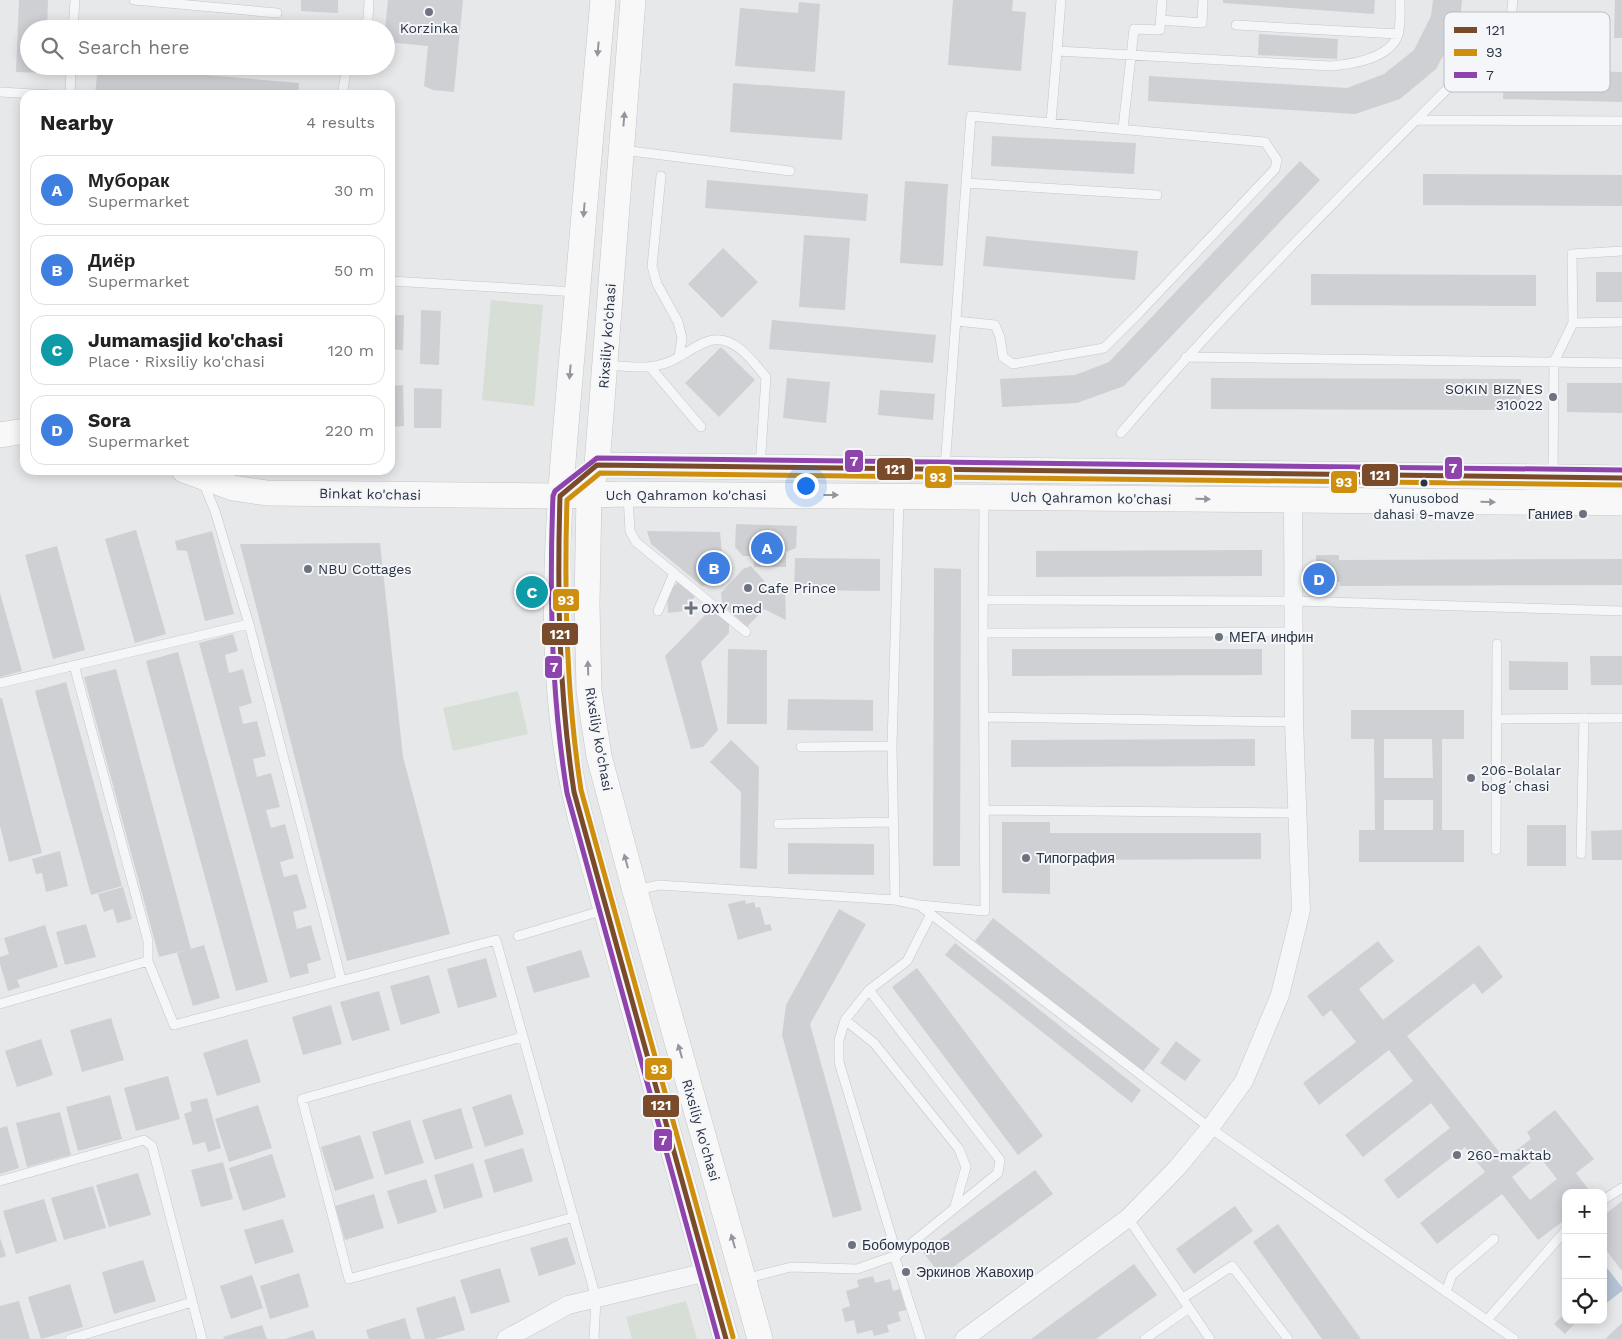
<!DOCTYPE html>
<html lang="en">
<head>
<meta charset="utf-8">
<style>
  :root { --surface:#fff; --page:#f6f6f6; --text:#222; --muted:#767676; --line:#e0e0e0; --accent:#6c737f }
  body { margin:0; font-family:"Work Sans",sans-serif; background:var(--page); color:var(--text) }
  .controls { position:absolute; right:15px; bottom:15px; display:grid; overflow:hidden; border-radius:10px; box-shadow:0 2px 12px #0003 }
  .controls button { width:45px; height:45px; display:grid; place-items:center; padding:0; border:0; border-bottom:1px solid var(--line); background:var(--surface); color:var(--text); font:25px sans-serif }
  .you { position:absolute; left:805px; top:485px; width:18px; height:18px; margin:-12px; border:4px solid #fff; border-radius:50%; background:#1a73e8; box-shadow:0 0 0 8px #1a73e833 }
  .badge { display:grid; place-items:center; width:32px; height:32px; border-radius:50%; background:var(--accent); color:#fff; font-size:16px; font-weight:700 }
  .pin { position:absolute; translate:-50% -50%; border:2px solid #fff; box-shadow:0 1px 5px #0006 }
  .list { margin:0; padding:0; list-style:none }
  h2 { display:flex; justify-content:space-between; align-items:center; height:65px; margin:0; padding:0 20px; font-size:21px }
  h2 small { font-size:16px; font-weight:400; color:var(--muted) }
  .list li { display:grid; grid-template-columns:32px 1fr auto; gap:15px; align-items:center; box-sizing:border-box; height:70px; margin:0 10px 10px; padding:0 10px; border:1px solid var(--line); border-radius:15px }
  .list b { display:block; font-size:19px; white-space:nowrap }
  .list p { margin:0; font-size:16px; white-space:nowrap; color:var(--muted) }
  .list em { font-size:16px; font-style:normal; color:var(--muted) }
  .icon { flex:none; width:28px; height:28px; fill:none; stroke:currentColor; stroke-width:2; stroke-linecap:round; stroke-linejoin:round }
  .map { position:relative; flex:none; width:1622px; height:1339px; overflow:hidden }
  .search { position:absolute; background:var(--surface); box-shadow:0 2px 12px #0003; left:20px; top:20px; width:375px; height:55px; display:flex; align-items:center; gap:12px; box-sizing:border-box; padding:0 18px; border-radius:28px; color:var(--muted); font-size:19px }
  .panel { position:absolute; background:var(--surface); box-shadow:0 2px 12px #0003; left:20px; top:90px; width:375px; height:385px; border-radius:15px }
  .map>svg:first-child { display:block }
  .green { fill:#d6ded6 }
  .water { fill:#b4c4d5 }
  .building { fill:#ced0d3; fill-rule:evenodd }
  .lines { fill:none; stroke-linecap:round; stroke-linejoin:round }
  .lane-casing { stroke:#c4c6c8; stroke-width:10 }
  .street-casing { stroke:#c4c6c8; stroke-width:19 }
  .secondary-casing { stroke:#c4c6c8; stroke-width:26 }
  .lane { stroke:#f5f6f7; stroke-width:9 }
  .street { stroke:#f5f6f7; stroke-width:18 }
  .secondary { stroke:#f8f8f8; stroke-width:25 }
  .bus-1-casing { stroke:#f4f6f9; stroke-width:9 }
  .bus-2-casing { stroke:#f4f6f9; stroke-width:9 }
  .bus-3-casing { stroke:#f4f6f9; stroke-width:9 }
  .bus-1 { stroke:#7a4b2a; stroke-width:5 }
  .bus-2 { stroke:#ce8f0e; stroke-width:5 }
  .bus-3 { stroke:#8e44ad; stroke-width:5 }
  .oneway { fill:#92969e }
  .poi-dot { fill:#6c737f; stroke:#f4f6f9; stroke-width:2 }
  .bus-dot { fill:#2b3445; stroke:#f4f6f9; stroke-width:2 }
  .labels { text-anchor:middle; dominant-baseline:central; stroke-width:4; stroke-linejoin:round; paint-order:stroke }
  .bus-label { font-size:13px; fill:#2b3445; stroke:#f4f6f9 }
  .poi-label { font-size:14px; fill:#2b3445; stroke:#f4f6f9; text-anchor:start }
  .street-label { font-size:14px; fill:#2b3445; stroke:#f4f6f9 }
  .key { fill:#f4f6f9; stroke:#b8bcc3; stroke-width:1 }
  .key-label { font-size:14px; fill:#2b3445 }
  .line-badge { stroke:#f4f6f9; stroke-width:2 }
  .badge-label { font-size:14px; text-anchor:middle; font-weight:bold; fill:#fff }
</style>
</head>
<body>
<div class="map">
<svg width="1622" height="1339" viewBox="0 0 1622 1339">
  <rect width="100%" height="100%" fill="#e6e8ea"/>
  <path class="green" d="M491,300L543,305L534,406L482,400Z
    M518,691L528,734L453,751L443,708Z
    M686,1301L697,1339H632L626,1317Z"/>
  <path class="water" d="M1603,1263L1622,1287V1291L1604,1305Z"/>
  <path class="building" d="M19,0H48L47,29H29V66H46V73L16,72Z
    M301,0H338V13L301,11Z
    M388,0H463L454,92L433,90L424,86L428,46L386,42L385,29Z
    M953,0H1013L1012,11L1026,12L1021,71L948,65Z
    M1223,0H1375L1374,14L1223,3Z
    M1433,0H1462L1460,24L1436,69L1400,99L1355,114L1148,101L1149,76L1347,88L1384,74L1414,50L1431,16Z
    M1615,0H1622V38H1614Z
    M799,2L820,4L815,72L735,66L740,8L798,13Z
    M1259,34L1338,39L1337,59L1258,55Z
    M98,66L299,83L298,95H95Z
    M1504,69L1622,72V102L1503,99Z
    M733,83L845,91L842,140L730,132Z
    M992,136L1136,143L1134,174L991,166Z
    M1300,161L1320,180L1124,386L1077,403L1002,407L1000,379L1075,375L1109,362Z
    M1423,174L1622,175V206L1423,205Z
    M707,180L868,194L866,221L705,208Z
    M905,181L948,184L943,266L900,263Z
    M804,235L850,238L845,310L799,307Z
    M986,236L1138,251L1135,280L983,266Z
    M723,248L758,282L722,318L688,284Z
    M1596,272H1622V302H1596Z
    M1311,274L1536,275V306L1311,305Z
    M421,310L441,311L439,365L420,364Z
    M390,315H404L403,350L390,349Z
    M772,320L936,335L933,363L769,349Z
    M721,347L755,380L719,417L685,383Z
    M787,378L830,382L826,423L783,418Z
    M1211,378L1521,379V410L1211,409Z
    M1567,383H1622V413L1567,412Z
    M403,385L404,426L390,427V386Z
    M414,388L442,389L441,428H414Z
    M880,390L935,394L933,420L878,415Z
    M736,524L797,526L796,548L786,552V567H754V556H743L735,547Z
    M136,530L166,634L135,643L105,539Z
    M212,531L234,614L205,621L187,551L177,550L175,541Z
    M647,531L720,532L723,564L717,579L710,585L702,586L651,544Z
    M380,543L403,757L450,934L347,961L240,544Z
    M57,546L85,650L53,659L25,555Z
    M1262,550V576L1036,577V551Z
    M1316,555H1339V560L1622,559V585L1340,586V582H1317Z
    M795,558L880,559V591L794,590Z
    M751,566L767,584L785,588L786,620L764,609L747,627L722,604L721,593L743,569Z
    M934,568L961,569L960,866H933Z
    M528,578H535V605H528Z
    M680,580L695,596L686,611L668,613L667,594Z
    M0,593L22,671L0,677Z
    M716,612L729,624V633L701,662L718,730L703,747L691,749L665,656L707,613Z
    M233,634L238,651L225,655L229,673L243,669L252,703L239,707L243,724L257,721L266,756L253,759L257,777L271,773L280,807L266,810L271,828L285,824L294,858L280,862L284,877L297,874L307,908L293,912L297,929L311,925L321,960L307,964L309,973L290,978L199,643Z
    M728,649L767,650V724H727Z
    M1012,649H1262V675L1012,676Z
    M178,652L268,982L236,991L146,661Z
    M1590,656H1622V685H1591Z
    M1509,661L1568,662V690H1509Z
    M116,669L191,949L159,957L84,677Z
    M66,682L122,886L91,895L35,691Z
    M0,698H2L42,853L9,862L0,826Z
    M788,699L873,700V731L787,730Z
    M1351,710H1464V739H1442V830H1464V862H1359V830H1375L1374,739H1351ZM1384,739H1432L1433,778H1384ZM1384,800H1433V830H1384Z
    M1255,739V766L1011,767V740Z
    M731,740L759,767L757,869L740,868L741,792L710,762Z
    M1002,822H1050V833H1261V859L1050,860V894L1002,893Z
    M1527,825H1566V866H1527Z
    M1622,830V860H1592L1591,831Z
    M788,843L874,844V875L788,874Z
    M60,851L68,886L46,892L42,873L36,874L32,859Z
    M123,887L132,919L117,923L113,909L104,912L98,894Z
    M745,900L746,904L754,902L756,908L760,907L765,925L770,924L772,930L738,940L728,904Z
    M839,909L866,924L810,1024L862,1210L833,1218L782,1035L786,1005Z
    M993,918L1160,1049L1142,1073L975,941Z
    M86,924L96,957L65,965L56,932Z
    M45,925L58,967L17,980L20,987L8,991L0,964V957L9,954L4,938Z
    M1378,941L1394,961L1359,989L1383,1020L1479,945L1503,977L1482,994L1474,983L1407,1036L1505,1159L1531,1139L1527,1132L1555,1110L1594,1159L1576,1173L1591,1193H1566V1219L1538,1240L1502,1194L1437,1244L1420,1223L1485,1172L1465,1147L1398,1199L1384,1180L1450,1128L1431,1103L1363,1157L1345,1135L1413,1081L1389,1050L1319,1105L1303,1083L1356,1042L1331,1010L1323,1017L1307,996ZM1539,1156L1557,1179L1530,1200L1512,1177Z
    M955,943L1141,1090L1132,1103L945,955Z
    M204,945L220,998L193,1006L177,953Z
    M581,950L590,977L534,993L526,967Z
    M486,958L497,997L458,1008L447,969Z
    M917,968L1043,1136L1018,1155L892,987Z
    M429,975L440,1013L401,1025L390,986Z
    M379,991L390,1030L352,1041L340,1002Z
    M331,1005L342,1044L303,1055L292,1017Z
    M111,1018L124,1060L82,1072L70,1030Z
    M41,1039L53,1075L17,1087L5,1051Z
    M247,1039L261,1082L217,1096L203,1053Z
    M1176,1041L1201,1060L1185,1081L1160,1063Z
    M168,1076L180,1119L136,1131L124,1088Z
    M511,1094L524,1134L485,1147L472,1107Z
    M110,1095L122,1139L78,1151L66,1107Z
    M207,1098L221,1148L208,1152L205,1142L193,1145L184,1114L192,1111L190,1102Z
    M258,1105L272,1148L229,1162L215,1119Z
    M461,1108L473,1148L435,1160L422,1120Z
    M60,1112L71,1155L27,1167L16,1123Z
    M410,1120L424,1163L385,1175L372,1132Z
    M7,1126L19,1168L0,1174V1128Z
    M360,1135L374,1178L335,1191L321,1147Z
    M523,1148L533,1181L494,1193L484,1160Z
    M272,1154L286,1197L243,1211L229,1168Z
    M223,1162L233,1199L201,1207L191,1170Z
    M473,1163L483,1197L444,1209L434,1175Z
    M1035,1170L1053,1194L941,1276L923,1252Z
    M138,1173L151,1215L109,1227L96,1185Z
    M426,1179L437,1212L398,1224L387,1191Z
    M93,1186L106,1228L64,1240L51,1198Z
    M374,1194L384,1228L345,1240L335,1206Z
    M44,1199L57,1241L16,1254L3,1211Z
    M1622,1201V1271L1603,1246V1216Z
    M1235,1206L1253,1231L1194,1274L1176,1249Z
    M283,1219L294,1252L255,1264L244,1230Z
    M1278,1224L1361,1339H1322L1253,1242Z
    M567,1237L576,1264L539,1276L530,1248Z
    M0,1238L6,1256L0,1258Z
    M143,1260L156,1301L114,1314L102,1272Z
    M1134,1264L1157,1295L1096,1339H1031Z
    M500,1268L510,1302L471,1314L460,1280Z
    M299,1273L309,1307L270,1319L260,1286Z
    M252,1275L263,1308L231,1319L220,1286Z
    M873,1276L875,1283L890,1279L893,1291L900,1289L906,1310L898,1312L901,1321L887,1325L889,1332L874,1336L872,1330L857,1334L854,1320L845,1322L842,1309L850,1306L846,1291L859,1287L857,1280Z
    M70,1284L83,1327L41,1339L28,1297Z
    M455,1296L465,1330L435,1339H425L416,1308Z
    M19,1301L30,1339H0V1306Z
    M1566,1312V1320H1578L1565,1334L1554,1324Z
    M405,1318L411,1339H369L366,1330Z
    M1622,1323V1339H1607L1606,1338Z
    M262,1325L267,1339H224L223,1337Z
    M313,1330L316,1339H285Z"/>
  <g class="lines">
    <g class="lane-casing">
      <path id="lane" d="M134,0L277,13
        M1160,20L1202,23L1203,0
        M1236,25L1398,34
        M73,29L75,0
        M362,29L368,19L369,0
        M1057,51L1061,0
        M0,92L52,95
        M70,95L71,66
        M342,95L347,66
        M1417,120L1622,121
        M1051,122L1057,51L1331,66C1353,64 1389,59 1398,35C1401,25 1400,10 1400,0
        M1123,128L1134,29L1160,30L1162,0
        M622,150L790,171
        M966,183L1157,195
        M390,281L577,292
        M1573,323L1622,322
        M679,357C689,351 703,341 714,340C736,337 753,362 766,377L760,467
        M1186,357L1622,363
        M607,365C634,367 656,371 679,357L682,338L678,322L657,284L652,266L661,176
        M651,368L701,427
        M1121,433C1242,290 1378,159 1510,26L1513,0
        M945,467C954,350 962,233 971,116L1265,142L1277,160L1275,169L1139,313L1104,348L1013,364L1003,357L1000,337L995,325L956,321
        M1553,476L1554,362L1573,323L1572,254L1622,251
        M203,482L215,511L249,624L341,979
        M628,496L630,531L636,542L746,632
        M983,600L1294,601L1622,611
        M658,611L674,573
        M983,633L1294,632
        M74,665L148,941V961
        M0,683L249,624
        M984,717L1294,722
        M1496,719L1622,718
        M801,747L892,746
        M985,810L1297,813
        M778,824L893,822
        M1496,850L1497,644
        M1581,854L1584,718
        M637,890L659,885L895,900L919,905L1210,1128L1514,1339
        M895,900L892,746L899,498
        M920,905L985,911L983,633L984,500
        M518,936L604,910
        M869,990L1000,1160L998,1173L897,1255L895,1258L921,1339
        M0,1004L148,961L174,1025L496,940L596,1298L594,1339
        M845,1020L874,1043L959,1149L966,1167L955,1206
        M522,1037L302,1099L349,1279L574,1217
        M0,1181L144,1140L152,1146L202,1339
        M1603,1200L1622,1188
        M1128,1218L1210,1339
        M744,1279L791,1267L857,1269L897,1255L839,1062V1040L845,1020L869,990L907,961L931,914
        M1446,1292L1452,1275L1494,1239
        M1183,1298L1232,1266L1288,1339
        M1487,1320L1566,1230
        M70,1339L192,1302
        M1145,1339L1189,1308"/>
    </g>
    <g class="street-casing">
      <path id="street" d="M506,1339L568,1305L707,1272
        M964,1339L1128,1218L1177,1168L1210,1128L1244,1081L1280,995L1301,910L1294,722L1293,500"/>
    </g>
    <g class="secondary-casing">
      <path id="secondary" d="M603,0C592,122 581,245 571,367C558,518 542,672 581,820L726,1339
        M633,0L597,465L589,495L587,604L589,691L599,756L635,891L760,1339
        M0,435L25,431
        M597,465L1622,478
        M184,470L233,488L267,493L560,496L623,494L1622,503"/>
    </g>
    <use href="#lane" class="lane"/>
    <use href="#street" class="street"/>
    <use href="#secondary" class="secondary"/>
    <g class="bus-1-casing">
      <path id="bus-1" d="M726,1339L574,792C559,693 557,596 560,496L597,465L1622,478"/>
    </g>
    <g class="bus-2-casing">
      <path id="bus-2" d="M733,1337L581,790C566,693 564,597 567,500L600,473L1622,485"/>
    </g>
    <g class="bus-3-casing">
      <path id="bus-3" d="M718,1339L567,793C551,694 549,596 553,496L555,491L597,458L1622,470"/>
    </g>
    <use href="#bus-1" class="bus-1"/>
    <use href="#bus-2" class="bus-2"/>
    <use href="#bus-3" class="bus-3"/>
  </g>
  <defs><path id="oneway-solid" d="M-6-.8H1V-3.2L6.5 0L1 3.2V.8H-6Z" transform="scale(1.25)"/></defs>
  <g class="oneway">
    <use href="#oneway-solid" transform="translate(598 49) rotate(95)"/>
    <use href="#oneway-solid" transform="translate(624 119) rotate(-85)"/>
    <use href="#oneway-solid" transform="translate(584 210) rotate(95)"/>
    <use href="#oneway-solid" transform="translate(570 372) rotate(95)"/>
    <use href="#oneway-solid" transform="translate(831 495)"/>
    <use href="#oneway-solid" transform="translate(1203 499) rotate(1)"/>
    <use href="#oneway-solid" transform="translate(1488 502) rotate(1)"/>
    <use href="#oneway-solid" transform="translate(588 668) rotate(-92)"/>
    <use href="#oneway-solid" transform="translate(626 861) rotate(-105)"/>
    <use href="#oneway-solid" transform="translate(680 1051) rotate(-106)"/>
    <use href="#oneway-solid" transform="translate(733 1241) rotate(-106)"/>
  </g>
  <g class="poi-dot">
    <circle cx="429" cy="12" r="5"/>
    <circle cx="1553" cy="397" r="5"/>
    <circle cx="1583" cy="514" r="5"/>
    <circle cx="308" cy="569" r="5"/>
    <circle cx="748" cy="588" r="5"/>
    <path d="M688.5 600.5h5v5h5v5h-5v5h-5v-5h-5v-5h5z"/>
    <circle cx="1219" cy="637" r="5"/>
    <circle cx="1471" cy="778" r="5"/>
    <circle cx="1026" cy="858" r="5"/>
    <circle cx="1457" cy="1155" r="5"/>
    <circle cx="852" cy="1245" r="5"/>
    <circle cx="906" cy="1272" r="5"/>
  </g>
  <circle class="bus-dot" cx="1424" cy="483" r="4.5"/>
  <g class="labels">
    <g class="bus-label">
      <text x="1424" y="498">Yunusobod<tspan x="1424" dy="16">dahasi 9-mavze</tspan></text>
    </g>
    <g class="poi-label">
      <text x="429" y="28" text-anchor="middle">Korzinka</text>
      <text x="1543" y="389" text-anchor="end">SOKIN BIZNES<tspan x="1543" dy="16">310022</tspan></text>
      <text x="1573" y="514" text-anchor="end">Ганиев</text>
      <text x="318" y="569">NBU Cottages</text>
      <text x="758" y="588">Cafe Prince</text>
      <text x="701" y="608">OXY med</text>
      <text x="1229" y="637">МЕГА инфин</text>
      <text x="1481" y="770">206-Bolalar<tspan x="1481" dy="16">bogʻchasi</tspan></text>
      <text x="1036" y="858">Типография</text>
      <text x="1467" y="1155">260-maktab</text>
      <text x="862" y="1245">Бобомуродов</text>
      <text x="916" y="1272">Эркинов Жавохир</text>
    </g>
    <g class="street-label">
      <text transform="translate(607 336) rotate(-86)">Rixsiliy ko'chasi</text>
      <text transform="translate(370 494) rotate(1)">Binkat ko'chasi</text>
      <text x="686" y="495">Uch Qahramon ko'chasi</text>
      <text transform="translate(1091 498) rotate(1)">Uch Qahramon ko'chasi</text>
      <text transform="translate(599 739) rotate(80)">Rixsiliy ko'chasi</text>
      <text transform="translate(701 1130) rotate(74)">Rixsiliy ko'chasi</text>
    </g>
  </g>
  <rect x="1444" y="12" width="166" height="80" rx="8" class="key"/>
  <rect x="1454" y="27" width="23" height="6" fill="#7a4b2a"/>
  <rect x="1454" y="49" width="23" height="7" fill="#ce8f0e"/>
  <rect x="1454" y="72" width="23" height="6" fill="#8e44ad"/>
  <g class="key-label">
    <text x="1486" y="35">121</text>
    <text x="1486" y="57">93</text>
    <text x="1486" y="80">7</text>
  </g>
  <g class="line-badge">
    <rect x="844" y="449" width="20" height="24" rx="5" fill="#8e44ad"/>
    <rect x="1444" y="456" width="19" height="24" rx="5" fill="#8e44ad"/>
    <rect x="876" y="457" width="38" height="24" rx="5" fill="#7a4b2a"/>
    <rect x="1361" y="463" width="38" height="24" rx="5" fill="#7a4b2a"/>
    <rect x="924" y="465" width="29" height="24" rx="5" fill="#ce8f0e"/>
    <rect x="1330" y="470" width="28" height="24" rx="5" fill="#ce8f0e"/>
    <rect x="552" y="588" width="28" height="24" rx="5" fill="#ce8f0e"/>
    <rect x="541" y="622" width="38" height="24" rx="5" fill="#7a4b2a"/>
    <rect x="544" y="655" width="19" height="24" rx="5" fill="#8e44ad"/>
    <rect x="644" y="1057" width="29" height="24" rx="5" fill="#ce8f0e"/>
    <rect x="642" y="1094" width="38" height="24" rx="5" fill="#7a4b2a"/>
    <rect x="653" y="1128" width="20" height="24" rx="5" fill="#8e44ad"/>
  </g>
  <g class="badge-label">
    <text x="854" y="466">7</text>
    <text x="1453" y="473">7</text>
    <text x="895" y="474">121</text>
    <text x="1380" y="480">121</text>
    <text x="938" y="482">93</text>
    <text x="1344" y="487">93</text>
    <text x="566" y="605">93</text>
    <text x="560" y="639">121</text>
    <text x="554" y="672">7</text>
    <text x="659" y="1074">93</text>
    <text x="661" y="1110">121</text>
    <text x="663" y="1145">7</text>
  </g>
</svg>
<div class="controls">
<button>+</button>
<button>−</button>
<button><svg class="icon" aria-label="locate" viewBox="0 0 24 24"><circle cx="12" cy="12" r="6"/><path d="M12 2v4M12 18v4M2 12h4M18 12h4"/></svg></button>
</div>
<div class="you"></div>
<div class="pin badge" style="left:767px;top:548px;background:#3f7fe0">A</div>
<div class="pin badge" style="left:714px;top:568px;background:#3f7fe0">B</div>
<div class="pin badge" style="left:532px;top:592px;background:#0f9aa8">C</div>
<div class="pin badge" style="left:1319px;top:579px;background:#3f7fe0">D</div>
<div class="search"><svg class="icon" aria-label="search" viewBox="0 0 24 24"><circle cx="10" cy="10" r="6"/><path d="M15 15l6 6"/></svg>Search here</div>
<section class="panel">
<h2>Nearby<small>4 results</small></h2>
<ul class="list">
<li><span class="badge" style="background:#3f7fe0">A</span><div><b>Муборак</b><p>Supermarket</p></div><em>30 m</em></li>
<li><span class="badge" style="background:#3f7fe0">B</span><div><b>Диёр</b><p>Supermarket</p></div><em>50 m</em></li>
<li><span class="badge" style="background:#0f9aa8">C</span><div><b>Jumamasjid ko'chasi</b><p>Place · Rixsiliy ko'chasi</p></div><em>120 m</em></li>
<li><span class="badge" style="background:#3f7fe0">D</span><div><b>Sora</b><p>Supermarket</p></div><em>220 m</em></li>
</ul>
</section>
</div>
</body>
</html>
